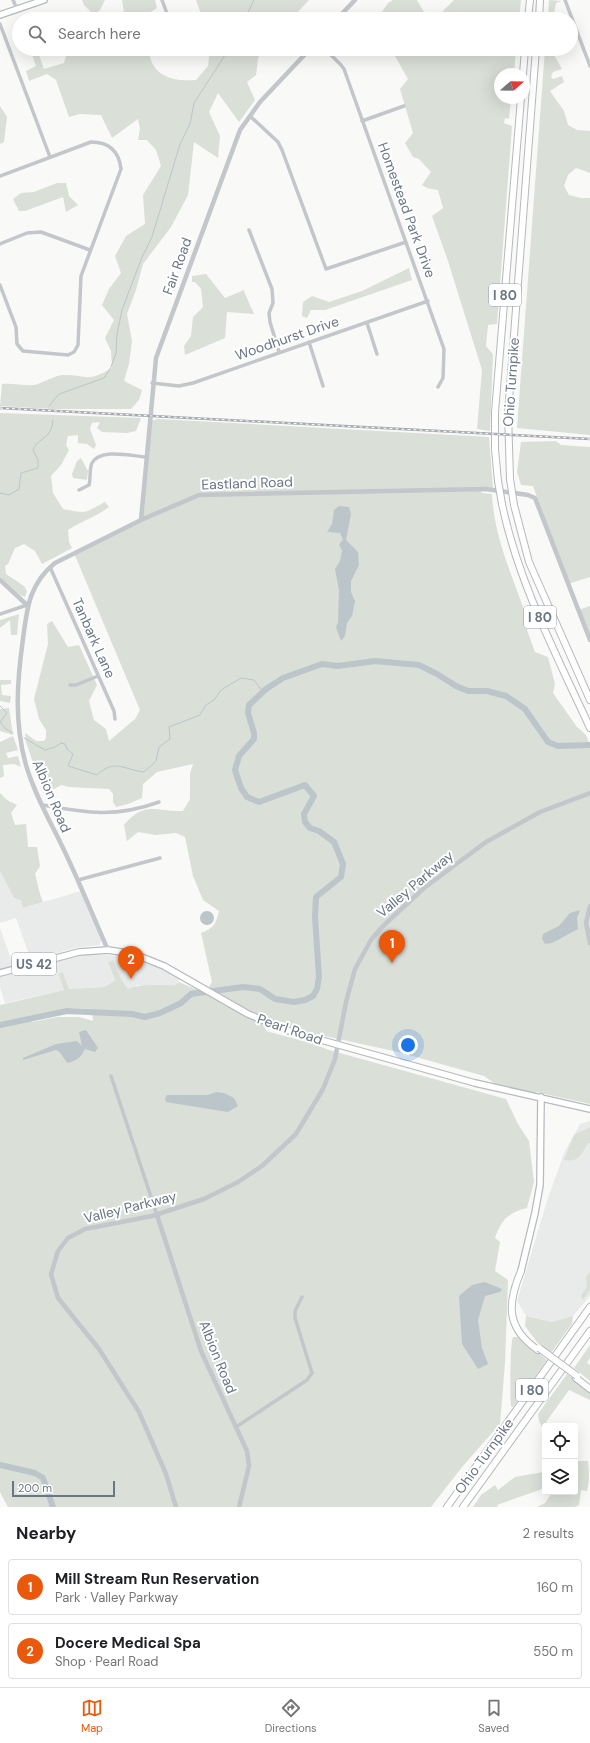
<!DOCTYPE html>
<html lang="en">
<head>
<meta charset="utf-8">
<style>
  :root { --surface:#fff; --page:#f6f6f6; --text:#202124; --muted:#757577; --line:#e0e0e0; --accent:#ea580c }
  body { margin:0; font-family:"DM Sans",sans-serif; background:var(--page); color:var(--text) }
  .controls { position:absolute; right:12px; bottom:12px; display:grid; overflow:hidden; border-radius:4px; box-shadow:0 4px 16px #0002 }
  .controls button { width:36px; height:36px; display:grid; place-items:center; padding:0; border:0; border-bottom:1px solid var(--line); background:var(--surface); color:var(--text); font:20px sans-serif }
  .compass { position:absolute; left:494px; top:68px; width:36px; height:36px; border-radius:50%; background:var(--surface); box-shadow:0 4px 16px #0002; rotate:70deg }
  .scale { position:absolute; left:12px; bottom:10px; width:103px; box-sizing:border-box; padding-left:4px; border:2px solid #6a7685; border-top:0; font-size:11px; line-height:14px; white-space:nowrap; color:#6a7685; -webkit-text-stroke:3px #fff; paint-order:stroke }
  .you { position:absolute; left:408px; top:1045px; width:14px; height:14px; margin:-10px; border:3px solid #fff; border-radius:50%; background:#1a73e8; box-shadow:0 0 0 6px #1a73e833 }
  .badge { display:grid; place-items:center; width:26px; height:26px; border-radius:50%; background:var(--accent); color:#fff; font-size:13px; font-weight:700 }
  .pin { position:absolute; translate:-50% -33px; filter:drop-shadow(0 1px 2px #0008) }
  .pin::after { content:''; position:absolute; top:21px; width:14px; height:12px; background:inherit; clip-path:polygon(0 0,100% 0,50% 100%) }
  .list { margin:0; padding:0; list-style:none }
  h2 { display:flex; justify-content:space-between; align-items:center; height:52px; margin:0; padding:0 16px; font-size:17px }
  h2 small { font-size:13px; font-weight:400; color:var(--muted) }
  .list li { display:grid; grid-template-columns:26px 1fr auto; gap:12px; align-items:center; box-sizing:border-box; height:56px; margin:0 8px 8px; padding:0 8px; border:1px solid var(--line); border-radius:4px }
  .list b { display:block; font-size:15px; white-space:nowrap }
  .list p { margin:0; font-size:13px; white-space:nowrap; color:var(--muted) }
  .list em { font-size:13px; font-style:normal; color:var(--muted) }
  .icon { flex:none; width:22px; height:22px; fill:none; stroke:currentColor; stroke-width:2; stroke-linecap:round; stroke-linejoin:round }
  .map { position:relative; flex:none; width:590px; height:1507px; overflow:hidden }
  .search { position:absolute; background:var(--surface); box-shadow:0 4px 16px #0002; left:12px; right:12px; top:12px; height:44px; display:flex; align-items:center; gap:10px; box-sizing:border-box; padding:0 14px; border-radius:22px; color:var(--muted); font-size:15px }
  .sheet { height:180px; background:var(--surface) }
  nav { display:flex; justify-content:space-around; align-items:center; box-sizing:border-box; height:56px; border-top:1px solid var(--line); background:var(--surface); font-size:11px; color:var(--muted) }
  nav a { display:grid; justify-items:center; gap:2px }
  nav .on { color:var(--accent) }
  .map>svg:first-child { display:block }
  .built { fill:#e9ebea }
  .green { fill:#dadfd8; fill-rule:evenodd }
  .water { fill:#bcc5ca }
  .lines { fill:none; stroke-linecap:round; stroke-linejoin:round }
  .stream { stroke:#bcc5ca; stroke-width:1 }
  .river { stroke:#bcc5ca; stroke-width:6 }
  .primary-casing { stroke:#b6babe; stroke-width:8 }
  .motorway-casing { stroke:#b6b9bc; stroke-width:8 }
  .minor { stroke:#c3c6ca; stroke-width:3.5 }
  .tertiary { stroke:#c3c6ca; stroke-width:4.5 }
  .primary { stroke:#fff; stroke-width:5.5 }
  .motorway { stroke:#fff; stroke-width:6 }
  .rail-casing { stroke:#a4a9af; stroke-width:2.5 }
  .rail { stroke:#fff; stroke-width:1; stroke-dasharray:3; stroke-linecap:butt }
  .motorway-bridge-casing { stroke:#b6b9bc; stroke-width:8; stroke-linecap:butt }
  .motorway-bridge { stroke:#fff; stroke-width:6 }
  .labels { text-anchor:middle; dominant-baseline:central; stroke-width:4; stroke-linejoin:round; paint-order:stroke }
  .shield { fill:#fff; stroke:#979faa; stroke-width:1 }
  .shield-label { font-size:13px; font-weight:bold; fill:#6a7685 }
  .street-label { font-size:14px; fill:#6a7685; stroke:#fff }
</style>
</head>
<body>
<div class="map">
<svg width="590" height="1507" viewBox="0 0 590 1507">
  <rect width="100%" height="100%" fill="#f9f9f7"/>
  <path class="built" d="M0,871L14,898L21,899L23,908L81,891L101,940L100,945L79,947L31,960L16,918L0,923Z
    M0,928L13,965L0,969Z
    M93,954L129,957L158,966L180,978L177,985L155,987L138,985L128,989L122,980L113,960L108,962L115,982L104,987L69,989L63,972L58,973L64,990L5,1003L0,987V977L70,957Z
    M590,1121V1296L573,1316L552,1322L526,1316L517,1301L546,1204L564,1153L580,1124Z"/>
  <path class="green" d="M82,0H105L100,10L94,15L84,5Z
    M122,0H155L157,8L146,15V19H125Z
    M196,0H309L297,13L298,19H203Z
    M393,0H417L428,19H377L388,3Z
    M454,0H521L519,19H435Z
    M549,0L562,1L556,3L553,19H548Z
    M30,49H37L44,69L64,63L68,49H149C150,76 173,82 196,80L208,66L210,49H262L258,59L256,75L247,82L255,100L239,122L218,93L209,112L220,136L218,158L194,142L188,195L171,227L143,264L136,290L127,314L132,341L129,364L124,381L142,390L139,400L131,409H52L0,406L2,384C13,383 24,386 34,385C44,383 54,375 64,375C88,375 87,383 112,368L111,351L105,338L114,320L102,305L109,289L121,273L115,256L126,236L145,224L143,195L161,166L156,150L147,140H138L140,129L138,119L112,138L101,115L80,114L69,117L56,80L47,74L29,81L26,71L36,66Z
    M391,49H516L514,74H500V98H511L509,119L505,118L504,123L512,126L497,324L488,325L486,346L493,354L490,431L477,429L482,370L448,261L432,216L443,208L438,190L427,188L422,185L431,172L419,159L413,157L405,143L413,133L400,89L408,79Z
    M545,49H556L554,55L562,69L553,72L551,77L553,79L562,76L564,82L550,91L564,111L568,125L577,130L590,131V173L576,168L568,175L564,186L569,195L581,198H590V435L517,428Z
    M0,106L7,117L4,142L0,144Z
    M57,183H66L69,196L78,205L66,212L63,197L25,211H19L13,199L21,193L34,192Z
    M409,268L412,280L325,310H311L307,318L302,316L303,302L312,296L329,302L362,291Z
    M206,274L225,298L242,291L243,289L254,314L227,312L225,338L185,355L184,346L191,336L193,317L203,307L201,289L195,282H192V276Z
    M0,413L141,418L136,431L127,433L102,432L97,428L100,422L92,423L90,429L96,445L94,449L87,444L78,443V435L68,436L66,445L69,450L61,465L51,476L53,493L63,509C88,514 84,513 105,502L109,507C96,517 81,521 68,530L69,542L72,548L42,564L35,551L24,544L15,548L8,564L5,566L6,574L24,586L27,591L25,597L20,595L0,577Z
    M158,419L489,437L493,488H478L482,493L492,494C494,539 514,579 528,621L527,630L535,652L548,657L555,684L553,693L577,727L586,735L590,745V1104L536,1092L533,1097L507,1092L484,1076L398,1052L288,1028L263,1021L266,1031L314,1044L329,1050L506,1099L518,1124L529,1141L534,1182L527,1208C508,1212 501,1221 495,1238L500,1242L495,1271L508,1280L505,1363L500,1424L462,1467L431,1507H8L0,1492V1005L64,990L58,973L63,972L69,989L104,987L115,981L108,962L113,960L122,980L128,989C143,983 160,986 176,985L179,982L195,989L201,986L207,990L212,982L201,933C214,928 216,924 219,911L203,900L193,876L185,837L176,833L156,835L138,832L127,841L124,825C145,800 155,812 183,811L190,799V774L193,764L157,772L143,784L142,798L128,804L116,807L113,802V794L109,789L69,787L61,785L44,795L26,742L25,733L36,741H44L46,738V730L39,719L34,699L48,644L47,624L52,621L68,647L79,645L97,685L89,701L94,720L106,729L109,741L135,719L140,710L74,553L140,521L149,421ZM68,1008L92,1009L93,1021L79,1017H58L32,1022L25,1017Z
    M556,441L561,445L590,447V577L568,584L533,486L521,485L517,472L521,442Z
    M81,458L88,471L87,480L73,478L72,474L77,461Z
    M590,606V641L578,610Z
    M19,614L17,635H11L10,620L0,628V620Z
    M0,643V680H11V684L1,685L2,695L11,696L10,703L0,701Z
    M9,708L13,735L0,731V709Z
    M13,736L18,750L6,753L8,758L18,756L21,767L14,764L3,765L4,776L0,778V742Z
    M0,793L7,800L17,805L11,813L15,825L26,824L28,847H37L40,866L35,874C38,884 39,893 43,902L23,908L21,900L14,898L0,871Z
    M590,1127V1143H588C582,1154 578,1163 564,1160L574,1135Z
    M590,1272V1290L583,1300L581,1296L587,1286L586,1277Z
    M526,1316L552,1322L573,1316L572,1324L550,1354L540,1346L525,1326Z
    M513,1337H518L547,1360L513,1407L511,1406C510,1396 510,1343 513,1337Z
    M590,1345V1358L587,1363L590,1365V1381L574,1368Z
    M567,1374L590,1391V1400L569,1390L546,1422L550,1426H545V1433L539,1421L538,1414Z
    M575,1461H588C589,1471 590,1481 587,1491L581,1490L579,1505L575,1507H537L545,1503L551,1494L550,1492H575Z
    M545,1469V1488L497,1505L498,1507H473L481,1495L495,1485L498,1490L515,1477L543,1472Z"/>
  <path class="water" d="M339,506L349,507L351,514L346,540L358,552L359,565L351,581V592L355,601L352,616L347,623L345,636L341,641L336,627L338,622L339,590L335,569L340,561L342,551L339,544L343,540L340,533L327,532L332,524L334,510Z
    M580,910L577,918L578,929L552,943L545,944L542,939L543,934L559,926L570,913Z
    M200 918a7 7 0 1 1 14 0a7 7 0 1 1-14 0Z
    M86,1030L98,1048L95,1052L85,1049C81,1057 78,1060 68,1063C63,1059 63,1053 56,1050L23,1060V1058L56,1044L77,1041L82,1046L79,1032Z
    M216,1092L224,1093L234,1098L238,1106L228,1112L166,1102L165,1099L167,1095H208Z
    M485,1282L502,1289L500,1292L485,1296L478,1320L482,1348L488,1364L478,1369L462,1344L459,1296L472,1285Z"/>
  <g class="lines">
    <path class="stream" d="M245,19L254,0
      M49,406L59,394L104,378L111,367L116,353L117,334L122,310L142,257L152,237L180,144L190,124L194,103L229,49
      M0,493L9,495L19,489L21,473L38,468V460L33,450C38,437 52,440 53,420
      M0,706L7,713L0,722L6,729L13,733
      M24,738L45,750L55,747L61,743L65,744L67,749L73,754L68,766L97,775C115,758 124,770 144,772L156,761L159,747L170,739L169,727L200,715L206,705L214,700L221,690L241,678L254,680L263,692"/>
    <path class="river" d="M0,1025L67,1011L132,1014L145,1017L160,1013L181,1003L191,994L243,987L260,989L275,999L294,1002L305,1000L313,996L317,989L319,977L315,917L316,897L341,877L343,864L334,842L319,831L310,828L305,822L304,814L314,796L305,785L259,802L247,797L241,788L235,770L239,756L254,739V733L248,713L249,705L266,689L283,678L322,664L338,666L375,661L419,665L437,674L456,686L468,691H487L506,696L525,709L548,742L558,746L590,745
      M0,1465L35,1473L43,1478L53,1507"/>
    <g class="primary-casing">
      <path id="primary" d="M0,15L44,0
        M0,973L79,952L108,950L134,954L164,966L248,1014L289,1031L475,1083L590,1109
        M521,1271L535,1213L540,1185L541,1097"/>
    </g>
    <g class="motorway-casing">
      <path id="motorway" d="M528,19L530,0
        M539,19L540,0
        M523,74L525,49
        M510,479L508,413L536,49
        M498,481L495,449V412L521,98
        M502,504C518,582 557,656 590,728
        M514,505L529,562L590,700
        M521,1271C507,1304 506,1328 538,1350
        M576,1378L590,1389
        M447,1507L590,1307
        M463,1507L590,1331"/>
    </g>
    <path class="minor" d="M13,0L17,9
      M162,0L169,19
      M565,0L590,66
      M0,24L50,157
      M180,49L181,52
      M325,49L341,65L344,69L444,349L443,378L438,387
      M250,116L278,142L282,150L326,269L406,242
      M362,121L404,106
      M0,176L91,142C109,142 119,151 121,169L81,276L78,345L74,352L68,355L23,351L17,344L16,327L0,285
      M249,230L272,289L273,303L269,313L270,322L279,352
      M0,244L27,233L41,232L90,250
      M367,323L377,354
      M309,342L323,386
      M152,383L179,386L193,383L428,301
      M79,490L89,485C91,478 89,469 92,463C100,448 132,456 146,457
      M50,567L114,711L115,719
      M0,614L27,605
      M70,685H76L98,676
      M43,805C87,813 115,818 159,802
      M78,880L160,858
      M111,1076L157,1215
      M236,1427L307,1380L312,1373L295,1318V1311L302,1297"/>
    <path class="tertiary" d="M337,19L355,0
      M141,520L156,358L240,130L260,102L310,49
      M0,580L27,605
      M590,906L586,923L590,943
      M108,950C93,916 79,881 63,848C50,821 34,793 26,765C14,723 17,681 23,639C27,608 29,584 55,563L141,520L199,495L486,489L528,495L535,498L590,640
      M157,1215L201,1351L247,1451L249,1466L239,1507
      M176,1507L166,1474L139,1412L99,1349L58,1298L51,1274L58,1251L68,1238L85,1229L152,1216L204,1199L238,1182L262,1166L296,1134L323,1089L335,1059L346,1002L355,969L371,940L383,926L424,888L486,842L540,812L590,793"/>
    <use href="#primary" class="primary"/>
    <use href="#motorway" class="motorway"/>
    <g class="rail-casing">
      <path id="rail" d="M0,408L590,439"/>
    </g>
    <use href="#rail" class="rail"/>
    <g class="motorway-bridge-casing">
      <path id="motorway-bridge" d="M510,479L514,505
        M498,481L502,504
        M539,1348L577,1376"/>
    </g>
    <use href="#motorway-bridge" class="motorway-bridge"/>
  </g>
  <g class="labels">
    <g class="shield">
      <rect x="489" y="284" width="32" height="22" rx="3"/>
      <rect x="524" y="606" width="32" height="22" rx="3"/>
      <rect x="12" y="953" width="44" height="22" rx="3"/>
      <rect x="516" y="1379" width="32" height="22" rx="3"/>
    </g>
    <g class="shield-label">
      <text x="505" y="295">I 80</text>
      <text x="540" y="617">I 80</text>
      <text x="34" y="964">US 42</text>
      <text x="532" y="1390">I 80</text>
    </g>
    <g class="street-label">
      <text transform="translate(407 210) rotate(70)">Homestead Park Drive</text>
      <text transform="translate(177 266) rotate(-70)">Fair Road</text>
      <text transform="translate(287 338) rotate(-19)">Woodhurst Drive</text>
      <text transform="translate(511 382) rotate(-86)">Ohio Turnpike</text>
      <text transform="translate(247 483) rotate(-2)">Eastland Road</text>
      <text transform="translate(94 638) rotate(66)">Tanbark Lane</text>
      <text transform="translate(52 796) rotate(67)">Albion Road</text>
      <text transform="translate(415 884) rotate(-40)">Valley Parkway</text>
      <text transform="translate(290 1029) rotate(19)">Pearl Road</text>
      <text transform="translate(130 1207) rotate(-14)">Valley Parkway</text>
      <text transform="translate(218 1357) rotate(68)">Albion Road</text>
      <text transform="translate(484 1456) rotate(-54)">Ohio Turnpike</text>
    </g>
  </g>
</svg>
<div class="controls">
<button><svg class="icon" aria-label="locate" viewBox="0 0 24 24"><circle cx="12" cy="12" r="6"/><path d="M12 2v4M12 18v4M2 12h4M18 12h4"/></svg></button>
<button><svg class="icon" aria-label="layers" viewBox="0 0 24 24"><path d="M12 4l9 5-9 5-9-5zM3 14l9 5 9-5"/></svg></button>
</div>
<svg class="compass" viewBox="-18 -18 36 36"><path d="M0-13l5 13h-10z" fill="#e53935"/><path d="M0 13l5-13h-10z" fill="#757577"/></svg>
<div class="scale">200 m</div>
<div class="you"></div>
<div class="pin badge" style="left:392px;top:963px">1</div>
<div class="pin badge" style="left:131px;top:979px">2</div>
<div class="search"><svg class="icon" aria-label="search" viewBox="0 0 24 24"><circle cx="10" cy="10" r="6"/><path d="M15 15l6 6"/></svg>Search here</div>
</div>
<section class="sheet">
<h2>Nearby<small>2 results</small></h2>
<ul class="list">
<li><span class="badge">1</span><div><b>Mill Stream Run Reservation</b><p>Park · Valley Parkway</p></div><em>160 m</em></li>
<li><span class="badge">2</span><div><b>Docere Medical Spa</b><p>Shop · Pearl Road</p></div><em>550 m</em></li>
</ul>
</section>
<nav>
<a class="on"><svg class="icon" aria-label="map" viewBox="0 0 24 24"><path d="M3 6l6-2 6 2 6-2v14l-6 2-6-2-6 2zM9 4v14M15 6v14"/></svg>Map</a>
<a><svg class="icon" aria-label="directions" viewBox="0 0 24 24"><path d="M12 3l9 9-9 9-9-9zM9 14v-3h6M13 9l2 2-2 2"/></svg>Directions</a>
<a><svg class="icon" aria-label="saved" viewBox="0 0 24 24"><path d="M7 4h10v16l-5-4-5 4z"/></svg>Saved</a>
</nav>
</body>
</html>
